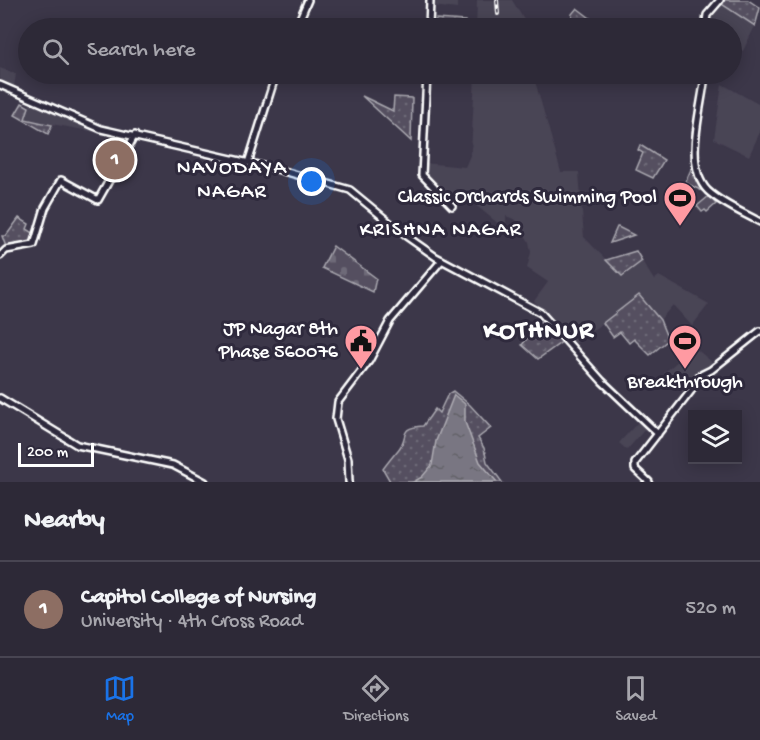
<!DOCTYPE html>
<html lang="en">
<head>
<meta charset="utf-8">
<style>
  :root { --surface:#2d2937; --page:#35313f; --text:#f1f3f6; --muted:#a7a6ad; --line:#484552; --accent:#1a73e8 }
  body { margin:0; font-family:"Gochi Hand",sans-serif; background:var(--page); color:var(--text) }
  .controls { position:absolute; right:18px; bottom:18px; display:grid; overflow:hidden; border-radius:0px; box-shadow:0 3px 15px #0003 }
  .controls button { width:54px; height:54px; display:grid; place-items:center; padding:0; border:0; border-bottom:2px solid var(--line); background:var(--surface); color:var(--text); font:30px sans-serif }
  .scale { position:absolute; left:18px; bottom:15px; width:76px; box-sizing:border-box; padding-left:6px; border:3px solid #fff; border-top:0; font-size:16px; line-height:21px; white-space:nowrap; color:#fff; -webkit-text-stroke:4px #2f2a3d; paint-order:stroke }
  .you { position:absolute; left:312px; top:182px; width:21px; height:21px; margin:-15px; border:4px solid #fff; border-radius:50%; background:#1a73e8; box-shadow:0 0 0 9px #1a73e833 }
  .badge { display:grid; place-items:center; width:39px; height:39px; border-radius:50%; background:var(--accent); color:#fff; font-size:20px; font-weight:700 }
  .pin { position:absolute; translate:-50% -50%; border:3px solid #fff; box-shadow:0 2px 6px #0006 }
  .list { margin:0; padding:0; list-style:none }
  h2 { display:flex; justify-content:space-between; align-items:center; height:78px; margin:0; padding:0 24px; font-size:26px }
  h2 small { font-size:20px; font-weight:400; color:var(--muted) }
  .list li { display:grid; grid-template-columns:39px 1fr auto; gap:18px; align-items:center; box-sizing:border-box; height:96px; padding:0 24px; border-top:2px solid var(--line) }
  .list b { display:block; font-size:22px; white-space:nowrap }
  .list p { margin:0; font-size:20px; white-space:nowrap; color:var(--muted) }
  .list em { font-size:20px; font-style:normal; color:var(--muted) }
  .icon { flex:none; width:33px; height:33px; fill:none; stroke:currentColor; stroke-width:2; stroke-linecap:round; stroke-linejoin:round }
  .map { position:relative; flex:none; width:760px; height:482px; overflow:hidden }
  .search { position:absolute; background:var(--surface); box-shadow:0 3px 15px #0003; left:18px; right:18px; top:18px; height:66px; display:flex; align-items:center; gap:15px; box-sizing:border-box; padding:0 21px; border-radius:33px; color:var(--muted); font-size:22px }
  .sheet { height:174px; background:var(--surface) }
  nav { display:flex; justify-content:space-around; align-items:center; box-sizing:border-box; height:84px; border-top:2px solid var(--line); background:var(--surface); font-size:16px; color:var(--muted) }
  nav a { display:grid; justify-items:center; gap:3px }
  nav .on { color:var(--accent) }
  .map>svg:first-child { display:block }
  .built { fill:#494455 }
  .grass { fill:url(#grass-dots); stroke:#aaa8b0; stroke-width:1.5 }
  .cemetery { fill:url(#cemetery-stones); stroke:#aaa8b0; stroke-width:1.5 }
  .pitch { fill:#555060; stroke:#aaa8b0; stroke-width:1.5 }
  .water { fill:url(#water-ripples); stroke:#afadb4; stroke-width:1.5 }
  .lines { fill:none; stroke-linecap:round; stroke-linejoin:round }
  .stream { stroke:#afadb4; stroke-width:1.5 }
  .secondary-casing { stroke:#fff; stroke-width:10 }
  .secondary { stroke:#2f2a3d; stroke-width:5 }
  .rail-casing { stroke:#fff; stroke-width:4 }
  .rail { stroke:#2f2a3d; stroke-width:1.5; stroke-dasharray:4.5; stroke-linecap:butt }
  .labels { text-anchor:middle; dominant-baseline:central; stroke-width:6; stroke-linejoin:round; paint-order:stroke }
  .poi-label { font-size:20px; fill:#fff; stroke:#2f2a3d; text-anchor:end }
  .neighbourhood-label { font-size:21px; letter-spacing:1.5px; fill:#fff; stroke:#2f2a3d }
  .district-label { font-size:26px; font-weight:bold; letter-spacing:1.5px; fill:#fff; stroke:#2f2a3d }
</style>
</head>
<body>
<div class="map">
<svg width="760" height="482" viewBox="0 0 760 482">
  <defs>
    <pattern id="grass-dots" width="8" height="8" patternUnits="userSpaceOnUse" patternTransform="scale(1.5)"><rect width="8" height="8" fill="#555060"/><path d="M2 2h.1M6 6h.1" fill="none" stroke="#6e6a78" stroke-width="1.8" stroke-linecap="round"/></pattern>
    <pattern id="cemetery-stones" width="16" height="16" patternUnits="userSpaceOnUse" patternTransform="scale(1.5)"><rect width="16" height="16" fill="#555060"/><path d="M2 7V4a2 2 0 0 1 4 0v3zM10 15v-3a2 2 0 0 1 4 0v3z" fill="#6e6a78"/></pattern>
    <pattern id="water-ripples" width="26" height="14" patternUnits="userSpaceOnUse" patternTransform="scale(1.5)"><rect width="26" height="14" fill="#797682"/><path d="M2 4q2-2 4 0t4 0M15 11q2-2 4 0t4 0" fill="none" stroke="#626167"/></pattern>
  </defs>
  <rect width="100%" height="100%" fill="#3c3749"/>
  <filter id="ink" filterUnits="userSpaceOnUse"><feTurbulence type="fractalNoise" baseFrequency=".0167" numOctaves="2"/><feDisplacementMap in="SourceGraphic" scale="12" xChannelSelector="R" yChannelSelector="G"/><feConvolveMatrix kernelMatrix="1 2 1 2 8 2 1 2 1" color-interpolation-filters="sRGB"/></filter>
  <g filter="url(#ink)">
    <path class="built" d="M433,0H457V9L433,6Z
      M477,0H512L529,28H476Z
      M720,3L755,26L743,51L732,47V28L709,25L710,19Z
      M0,68L16,74L14,87L0,79Z
      M475,74H533L561,172H579L584,237L622,276L642,261L654,280L659,276L709,304L692,326L673,305L660,320L639,295L575,344L534,301L548,282L527,268L531,252L529,242L516,220L506,216V230L456,189L451,199L423,175L424,163L465,167L471,153Z
      M722,84L760,105V132L749,156L714,139Z
      M31,102L96,129L95,132L24,119Z
      M694,347L713,363L697,376L685,394L664,373Z
      M638,422L646,428L627,450L619,443Z"/>
    <path class="grass" d="M723,0H748L760,8L755,26L720,3Z
      M577,8L590,18L586,24L591,28H570L572,14Z
      M436,19L465,21V28L435,26Z
      M362,96L393,111L394,97L412,98L411,141Z
      M22,103L29,107L25,119L52,125L48,134L15,115Z
      M640,145L664,160L653,178L636,170L643,153L638,150Z
      M692,167L698,168L705,189L703,191L685,183Z
      M19,218L29,224L27,229L35,234C31,247 17,245 6,247L2,236H6Z
      M617,227H618L634,235L610,243Z
      M636,251L642,261L622,276L606,260Z
      M639,295L660,320L668,340L650,355L634,339L629,343L620,332L613,337L603,323Z
      M543,318L563,341L538,359L522,345Z
      M453,391L470,405L491,428L478,438L484,448L487,462L502,482H387L390,481L383,469C388,462 393,456 398,450C410,436 397,428 423,426L435,409L439,413L448,394Z"/>
    <path class="cemetery" d="M333,246L376,278L373,292L322,268Z"/>
    <path class="pitch" d="M709,196L716,204L707,212L705,210L702,212L697,206Z"/>
    <path class="water" d="M454,395L465,404V422L480,462L497,482H413L422,477L432,465L436,441Z"/>
    <g class="lines">
      <path class="stream" d="M485,453L486,452"/>
      <g class="secondary-casing">
        <path id="secondary" d="M296,28L308,0
          M429,28L430,0
          M705,28L707,15L720,0
          M427,74L422,175L452,206
          M705,74C703,105 682,165 708,191C722,204 744,213 760,222
          M0,85L101,129L280,170L350,190L406,236L436,257L541,313L602,381L658,434
          M248,163L276,74
          M0,256L6,250L34,245L45,208L61,180L98,200L135,135
          M0,398L77,445L173,465L205,482
          M349,482L348,459L336,419L338,402L369,361L390,321L442,260
          M649,482L635,469V463L691,391L699,376L711,370L760,331"/>
      </g>
      <use href="#secondary" class="secondary"/>
      <g class="rail-casing">
        <path id="rail" d="M497,0L498,14"/>
      </g>
      <use href="#rail" class="rail"/>
    </g>
  </g>
  <defs>
    <g id="stadium-pin" transform="scale(1.725)"><path d="M0 17L-7.5 6A9.5 9.5 0 1 1 7.5 6Z" fill="#ff9aa2" stroke="#2f2a3d"/><path d="M0-5a6.5 5 0 1 0 0 10a6.5 5 0 1 0 0-10ZM-3.5-1.8h7v3.6h-7Z" fill="#111"/></g>
    <g id="civic-pin" transform="scale(1.725)"><path d="M0 17L-7.5 6A9.5 9.5 0 1 1 7.5 6Z" fill="#ff9aa2" stroke="#2f2a3d"/><path d="M-.6-6.5H3V-4.5H.6V-3L4-1V1h2V6H-6V1h2V-1L-.6-3ZM-1.2 2.5V6h2.4V2.5Z" fill="#111"/></g>
  </defs>
  <g fill-rule="evenodd">
    <use href="#stadium-pin" x="680" y="198"/>
    <use href="#civic-pin" x="361" y="341"/>
    <use href="#stadium-pin" x="685" y="341"/>
  </g>
  <g class="labels">
    <g class="poi-label">
      <text x="657" y="198">Classic Orchards Swimming Pool</text>
      <text x="338" y="330">JP Nagar 8th<tspan x="338" dy="23">Phase 560076</tspan></text>
      <text x="685" y="383" text-anchor="middle">Breakthrough</text>
    </g>
    <g class="neighbourhood-label">
      <text x="232" y="169">NAVODAYA<tspan x="232" dy="24">NAGAR</tspan></text>
      <text x="441" y="231">KRISHNA NAGAR</text>
    </g>
    <g class="district-label">
      <text x="539" y="332">KOTHNUR</text>
    </g>
  </g>
</svg>
<div class="controls">
<button><svg class="icon" aria-label="layers" viewBox="0 0 24 24"><path d="M12 4l9 5-9 5-9-5zM3 14l9 5 9-5"/></svg></button>
</div>
<div class="scale">200 m</div>
<div class="you"></div>
<div class="pin badge" style="left:115px;top:160px;background:#8d6e63">1</div>
<div class="search"><svg class="icon" aria-label="search" viewBox="0 0 24 24"><circle cx="10" cy="10" r="6"/><path d="M15 15l6 6"/></svg>Search here</div>
</div>
<section class="sheet">
<h2>Nearby<small></small></h2>
<ul class="list">
<li><span class="badge" style="background:#8d6e63">1</span><div><b>Capitol College of Nursing</b><p>University · 4th Cross Road</p></div><em>520 m</em></li>
</ul>
</section>
<nav>
<a class="on"><svg class="icon" aria-label="map" viewBox="0 0 24 24"><path d="M3 6l6-2 6 2 6-2v14l-6 2-6-2-6 2zM9 4v14M15 6v14"/></svg>Map</a>
<a><svg class="icon" aria-label="directions" viewBox="0 0 24 24"><path d="M12 3l9 9-9 9-9-9zM9 14v-3h6M13 9l2 2-2 2"/></svg>Directions</a>
<a><svg class="icon" aria-label="saved" viewBox="0 0 24 24"><path d="M7 4h10v16l-5-4-5 4z"/></svg>Saved</a>
</nav>
</body>
</html>
